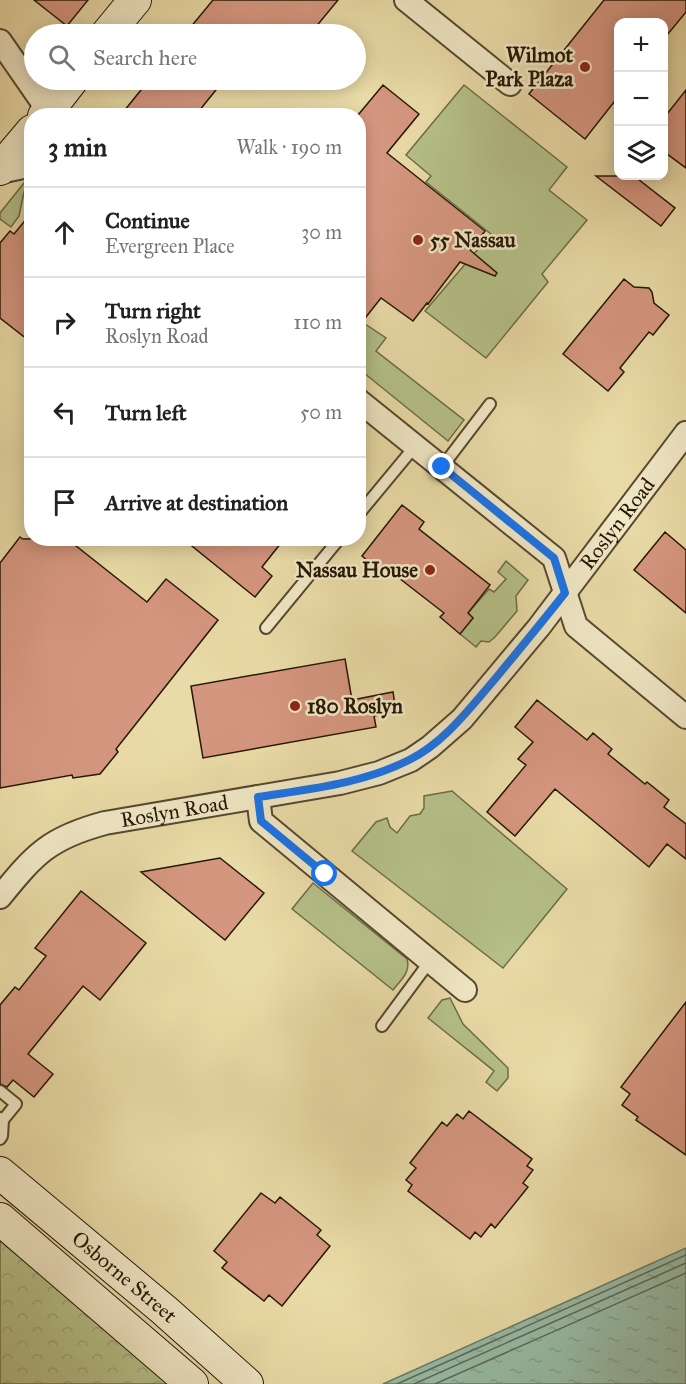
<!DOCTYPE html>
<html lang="en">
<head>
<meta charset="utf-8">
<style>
  :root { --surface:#fff; --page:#f2f2f2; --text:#222; --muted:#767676; --line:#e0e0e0 }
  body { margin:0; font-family:"IM FELL Great Primer",serif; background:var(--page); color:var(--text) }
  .controls { position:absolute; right:18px; top:18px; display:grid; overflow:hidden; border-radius:12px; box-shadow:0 3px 15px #0003 }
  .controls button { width:54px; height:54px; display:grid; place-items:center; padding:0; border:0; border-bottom:2px solid var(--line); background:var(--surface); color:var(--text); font:30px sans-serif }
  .stop { position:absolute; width:18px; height:18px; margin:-14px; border:4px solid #1a73e8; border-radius:50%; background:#fff }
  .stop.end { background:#1a73e8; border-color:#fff; box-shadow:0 2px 6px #0008 }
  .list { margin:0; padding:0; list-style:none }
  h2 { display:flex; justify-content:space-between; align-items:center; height:78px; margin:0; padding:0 24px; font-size:26px }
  h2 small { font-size:20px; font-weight:400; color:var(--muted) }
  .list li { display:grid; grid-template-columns:39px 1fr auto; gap:18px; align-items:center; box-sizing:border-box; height:90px; padding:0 24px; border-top:2px solid var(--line) }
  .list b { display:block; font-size:22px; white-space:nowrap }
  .list p { margin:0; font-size:20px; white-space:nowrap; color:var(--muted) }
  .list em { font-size:20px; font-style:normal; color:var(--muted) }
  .icon { flex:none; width:33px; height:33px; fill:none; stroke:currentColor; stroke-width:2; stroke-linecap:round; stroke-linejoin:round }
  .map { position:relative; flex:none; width:686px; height:1384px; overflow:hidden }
  .search { position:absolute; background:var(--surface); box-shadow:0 3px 15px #0003; left:24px; top:24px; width:342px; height:66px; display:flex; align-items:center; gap:15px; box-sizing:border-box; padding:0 21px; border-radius:33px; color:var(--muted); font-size:22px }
  .panel { position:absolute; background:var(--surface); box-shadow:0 3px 15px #0003; left:24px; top:108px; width:342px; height:438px; border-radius:24px }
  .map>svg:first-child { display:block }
  .grass { fill:#b5c088; stroke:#6d6c47; stroke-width:1.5 }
  .park { fill:url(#park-crowns); stroke:#6d6c47; stroke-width:1.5 }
  .water { fill:url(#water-ripples); stroke:#697966; stroke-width:1.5 }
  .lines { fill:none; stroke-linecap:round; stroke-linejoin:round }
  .shore { stroke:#5e6956; stroke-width:1.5 }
  .building { fill:#d5967f; stroke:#251706; stroke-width:1.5 }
  .lane-casing { stroke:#56482e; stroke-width:14 }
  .street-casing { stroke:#56482e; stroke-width:26 }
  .secondary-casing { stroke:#251706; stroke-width:34 }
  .lane { stroke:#f1e8c6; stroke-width:10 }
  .street { stroke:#f1e8c6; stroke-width:22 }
  .secondary { stroke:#f1e8c6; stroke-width:32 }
  .route { stroke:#1a73e8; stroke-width:8 }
  .poi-dot { fill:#8f2418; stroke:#f1e8c6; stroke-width:2 }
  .labels { text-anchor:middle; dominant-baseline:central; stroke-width:5; stroke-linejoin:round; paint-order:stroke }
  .poi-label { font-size:21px; font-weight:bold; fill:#251706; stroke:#f1e8c6; text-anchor:end }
  .street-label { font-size:21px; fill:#251706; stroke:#f1e8c6 }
</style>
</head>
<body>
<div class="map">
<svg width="686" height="1384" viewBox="0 0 686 1384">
  <defs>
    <pattern id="park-crowns" width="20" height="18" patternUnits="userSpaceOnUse" patternTransform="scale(1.5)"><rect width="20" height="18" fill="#b5c088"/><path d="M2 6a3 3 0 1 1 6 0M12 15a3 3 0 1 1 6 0" fill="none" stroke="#9ca474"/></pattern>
    <pattern id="water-ripples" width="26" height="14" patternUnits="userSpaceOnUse" patternTransform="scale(1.5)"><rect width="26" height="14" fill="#97bba6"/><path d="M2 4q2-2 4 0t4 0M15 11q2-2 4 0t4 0" fill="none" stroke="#82a08d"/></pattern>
  </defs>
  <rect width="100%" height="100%" fill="#e9dba7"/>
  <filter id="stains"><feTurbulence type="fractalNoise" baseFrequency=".00333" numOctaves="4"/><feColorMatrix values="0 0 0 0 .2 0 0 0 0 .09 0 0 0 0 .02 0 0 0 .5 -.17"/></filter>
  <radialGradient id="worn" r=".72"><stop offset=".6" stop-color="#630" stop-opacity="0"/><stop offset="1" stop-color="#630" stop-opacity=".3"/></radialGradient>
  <path class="grass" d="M464,85L567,167L549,190L587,220L542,274L548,282L486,358L425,311L491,234L426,182L431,176L406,155Z
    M28,182L31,185V194L30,192H24L19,216L11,227L0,219V213L24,183Z
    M362,322L386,338L376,351L464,420L448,441L359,369V326Z
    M506,561L528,580L516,596L517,611L495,637L489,642L481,641L476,647L460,634L473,618L468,613L489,589L494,592L506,579L498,572Z
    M452,791L567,889L503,968L352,851L376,822L387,818L390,827L397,833L410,816L420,814L424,808V796Z
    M313,883L407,959C411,972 401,980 393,990L292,909Z
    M450,998L463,1024L508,1068V1078L497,1091L486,1082L494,1071L428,1018L442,1000Z"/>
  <path class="park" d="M0,1239L192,1384H0Z"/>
  <path class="water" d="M686,1248V1384H383Z"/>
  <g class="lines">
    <path class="shore" d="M397,1384L686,1255
      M414,1384L686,1263
      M435,1384L686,1273"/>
  </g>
  <path class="building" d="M34,0H88L67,26Z
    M213,0H338L310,34H185Z
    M604,0H686V12L663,40V22H618V97L585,139L529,94Z
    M149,80H224L195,116H120Z
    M383,85L419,114L387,153L485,231L470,250L497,273L495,276L460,262L428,304L427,303L413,321L381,298L358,327V115Z
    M686,90V168L663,151V119Z
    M596,176H634L675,208L661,226Z
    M32,212V343L0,318V243L10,231L14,234Z
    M624,279L634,287L649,288L652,292L654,303L669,315L653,335L649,332L620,368L624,372L608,391L563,354Z
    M402,505L424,522L419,529L490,585L468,613L473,618L460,634L440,617L444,613L386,568L382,573L362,556Z
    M665,532L686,550V613L634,570Z
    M20,537L23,539L66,538L147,602L166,579L218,620L116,749L118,752L100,774L73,778L72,775L0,788V563Z
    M182,538H285L262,567L272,576L255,597Z
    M345,659L352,700L393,692L396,712L374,716L376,727L203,758L191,686Z
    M537,700L587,740L593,733L612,749L608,754L645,784L647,782L669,800L664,807L686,824V859L667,844L649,867L555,789L515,836L487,812L526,765L518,759L533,742L515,727Z
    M220,858L264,893L225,940L141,872Z
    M81,891L146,943L100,1000L83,986L28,1054L53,1074L34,1097L13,1080L7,1087L0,1084V1005L15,987L19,990L46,956L35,948Z
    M686,1002V1155L636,1120L638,1117L622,1105L630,1094L621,1087Z
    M469,1111L532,1159L527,1166L533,1170L523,1183L528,1187L495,1228L491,1224L481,1237L475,1232L470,1239L408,1191L412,1185L406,1180L416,1168L410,1163L442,1122L447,1126L457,1114L463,1119Z
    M261,1193L275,1203L280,1197L321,1230L317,1235L330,1246L282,1306L269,1295L264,1301L222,1268L227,1262L214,1251Z"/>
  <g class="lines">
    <g class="lane-casing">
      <path id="lane" d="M442,467L490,404
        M358,515L416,445
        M266,628L340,538
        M382,1026L430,961
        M0,1091L16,1104L3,1120
        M0,1118L3,1120L2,1136L0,1139"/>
    </g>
    <g class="street-casing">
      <g id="street">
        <path d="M406,0L510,84"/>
        <path d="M0,41L52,116"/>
        <path d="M0,172L32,165"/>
        <path d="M358,400L554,558L576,626L686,717"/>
        <path d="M258,797L261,821L465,990"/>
        <path id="s1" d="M0,897C35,854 49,838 105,823L340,783L379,773L411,760L430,747L462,719L539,627L686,433"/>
      </g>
    </g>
    <g class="secondary-casing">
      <g id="secondary">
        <path d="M107,34L135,0"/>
        <path d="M44,116L72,80"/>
        <path d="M0,169L32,131"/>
        <path id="s2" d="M0,1173L164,1310L247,1384"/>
        <path d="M0,1219L192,1384"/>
      </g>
    </g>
    <use href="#lane" class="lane"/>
    <use href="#street" class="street"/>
    <use href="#secondary" class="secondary"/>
  </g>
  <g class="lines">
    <path class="route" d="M325,874L261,821L258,797C309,789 362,784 409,760C444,743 470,708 495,679C519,650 542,622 565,593L554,558L442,467"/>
  </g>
  <g class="poi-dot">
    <circle cx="585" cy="67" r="6"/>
    <circle cx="418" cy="240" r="6"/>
    <circle cx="430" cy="570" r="6"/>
    <circle cx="295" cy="706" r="6"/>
  </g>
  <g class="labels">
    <g class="poi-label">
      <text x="573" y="55">Wilmot<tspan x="573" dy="24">Park Plaza</tspan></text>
      <text x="430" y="240" text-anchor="start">55 Nassau</text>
      <text x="418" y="570">Nassau House</text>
      <text x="307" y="706" text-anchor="start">180 Roslyn</text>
    </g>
    <g class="street-label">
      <text stroke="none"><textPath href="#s1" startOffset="760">Roslyn Road</textPath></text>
      <text stroke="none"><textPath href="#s1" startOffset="202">Roslyn Road</textPath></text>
      <text stroke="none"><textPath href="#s2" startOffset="162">Osborne Street</textPath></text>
    </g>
  </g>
  <rect width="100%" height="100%" filter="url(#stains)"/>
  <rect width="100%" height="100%" fill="url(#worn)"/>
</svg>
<div class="controls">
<button>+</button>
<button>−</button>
<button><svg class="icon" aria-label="layers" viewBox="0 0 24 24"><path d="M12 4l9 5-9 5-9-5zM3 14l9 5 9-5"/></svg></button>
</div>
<div class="stop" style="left:325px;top:874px"></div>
<div class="stop end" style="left:442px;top:467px"></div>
<div class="search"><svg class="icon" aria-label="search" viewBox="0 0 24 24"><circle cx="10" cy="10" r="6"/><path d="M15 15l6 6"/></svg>Search here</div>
<section class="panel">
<h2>3 min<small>Walk · 190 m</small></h2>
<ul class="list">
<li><svg class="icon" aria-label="ahead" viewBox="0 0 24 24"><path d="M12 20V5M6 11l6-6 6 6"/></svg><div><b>Continue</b><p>Evergreen Place</p></div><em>30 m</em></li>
<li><svg class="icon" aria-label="right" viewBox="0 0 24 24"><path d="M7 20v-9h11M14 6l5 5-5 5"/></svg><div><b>Turn right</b><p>Roslyn Road</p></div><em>110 m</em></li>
<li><svg class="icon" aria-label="left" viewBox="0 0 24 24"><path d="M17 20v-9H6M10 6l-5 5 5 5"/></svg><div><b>Turn left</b></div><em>50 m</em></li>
<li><svg class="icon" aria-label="arrive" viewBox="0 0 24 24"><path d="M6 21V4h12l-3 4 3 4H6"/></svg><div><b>Arrive at destination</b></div></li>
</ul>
</section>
</div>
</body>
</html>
